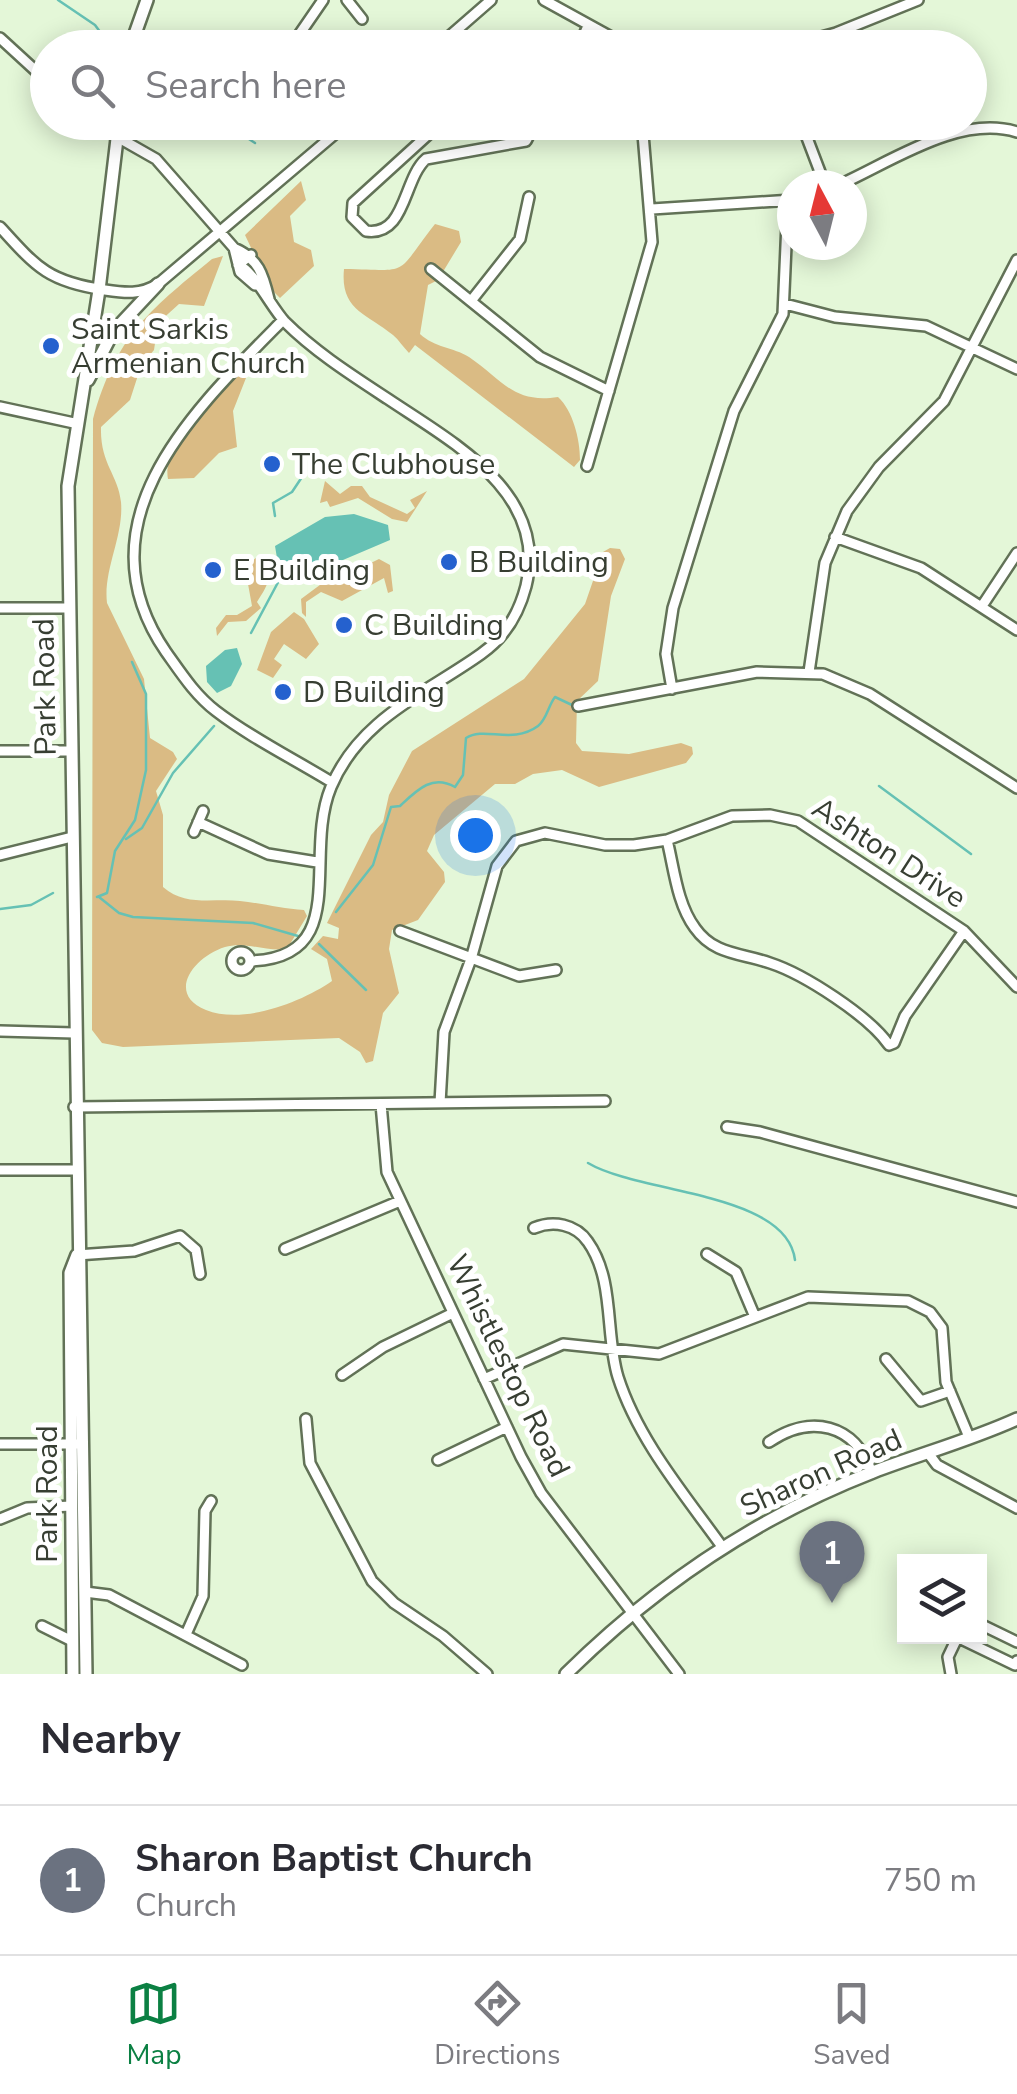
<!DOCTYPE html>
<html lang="en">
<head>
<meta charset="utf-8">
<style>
  :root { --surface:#fff; --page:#f7f7f7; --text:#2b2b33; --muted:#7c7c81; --line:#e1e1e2; --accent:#0b8043 }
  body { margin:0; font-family:"Nunito Sans",sans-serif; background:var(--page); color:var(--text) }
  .controls { position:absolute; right:30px; bottom:30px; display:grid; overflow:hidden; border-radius:0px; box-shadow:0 5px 25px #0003 }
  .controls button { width:90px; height:90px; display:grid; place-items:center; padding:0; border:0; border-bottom:2px solid var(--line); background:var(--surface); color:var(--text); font:50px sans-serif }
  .compass { position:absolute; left:777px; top:170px; width:90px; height:90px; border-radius:50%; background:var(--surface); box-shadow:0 5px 25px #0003; rotate:353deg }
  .you { position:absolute; left:475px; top:835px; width:35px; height:35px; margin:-25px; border:8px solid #fff; border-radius:50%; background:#1a73e8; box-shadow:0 0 0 15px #1a73e833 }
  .badge { display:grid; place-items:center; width:65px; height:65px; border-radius:50%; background:var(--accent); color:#fff; font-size:32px; font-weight:700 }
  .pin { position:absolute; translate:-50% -82px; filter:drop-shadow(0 2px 5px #0008) }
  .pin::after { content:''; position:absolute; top:52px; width:35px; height:30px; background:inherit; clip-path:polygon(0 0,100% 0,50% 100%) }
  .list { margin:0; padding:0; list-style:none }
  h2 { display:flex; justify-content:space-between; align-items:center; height:130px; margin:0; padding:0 40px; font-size:42px }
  h2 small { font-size:32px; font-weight:400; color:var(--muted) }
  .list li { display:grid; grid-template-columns:65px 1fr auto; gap:30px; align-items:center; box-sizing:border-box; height:150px; padding:0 40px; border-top:2px solid var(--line) }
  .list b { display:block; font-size:38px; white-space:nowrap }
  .list p { margin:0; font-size:32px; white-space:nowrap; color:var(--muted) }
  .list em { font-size:32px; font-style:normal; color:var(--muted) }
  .icon { flex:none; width:55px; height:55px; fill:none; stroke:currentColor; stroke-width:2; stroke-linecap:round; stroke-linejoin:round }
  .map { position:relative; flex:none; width:1017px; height:1674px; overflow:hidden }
  .search { position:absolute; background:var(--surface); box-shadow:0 5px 25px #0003; left:30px; right:30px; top:30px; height:110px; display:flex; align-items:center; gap:25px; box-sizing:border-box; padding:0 35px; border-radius:55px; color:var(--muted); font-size:38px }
  .sheet { height:280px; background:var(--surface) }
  nav { display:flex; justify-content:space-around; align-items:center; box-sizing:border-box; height:140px; border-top:2px solid var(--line); background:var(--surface); font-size:28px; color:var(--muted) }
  nav a { display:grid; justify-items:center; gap:5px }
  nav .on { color:var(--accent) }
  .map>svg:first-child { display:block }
  .green { fill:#dabb84 }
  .water { fill:#66c1b4 }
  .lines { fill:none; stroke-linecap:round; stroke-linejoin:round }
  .stream { stroke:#66c1b4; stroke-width:2.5 }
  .minor-casing { stroke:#627257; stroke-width:14 }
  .major-casing { stroke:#627257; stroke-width:16 }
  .minor { stroke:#fff; stroke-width:9 }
  .major { stroke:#fff; stroke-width:11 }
  .poi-dot { fill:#2561ce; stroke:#fff; stroke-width:4 }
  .labels { text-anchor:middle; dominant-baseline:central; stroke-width:10; stroke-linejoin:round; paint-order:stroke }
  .poi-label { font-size:30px; fill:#373e32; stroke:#fff; text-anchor:start }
  .street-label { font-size:30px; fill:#373e32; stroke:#fff }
</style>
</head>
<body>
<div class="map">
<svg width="1017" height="1674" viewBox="0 0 1017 1674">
  <rect width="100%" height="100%" fill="#e4f7d8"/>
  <path class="green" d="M301,181L306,200L290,216L294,242L311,250L314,266L280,298L270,288L245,235Z
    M435,224L459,231L461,242L438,280L428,285L420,334C435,348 453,347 469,357C503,380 513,404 558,397C573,411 580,439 580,460L574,467L415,345L409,353C403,347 399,340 393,335C366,313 340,310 344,269C412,270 393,278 435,224Z
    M223,256L204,306L179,304L158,323L154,350L141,366L130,400L101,427C100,464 118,474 121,502C124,536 103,570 107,603L144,679L150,738L173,752L177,759L156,791L163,815V887C186,907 213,898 240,901C261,903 282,909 304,910L307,916L287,949C266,952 245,941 225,947C193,957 166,994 206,1010C243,1025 302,1002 332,981L327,959L311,949L323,936L338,939L339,928L327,923L371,835L383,822L389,795L412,751L524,679L585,604L603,552L610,548L620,549L625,559L611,596L598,681L577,701L576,743L582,751L629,754L681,743L692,747L693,754L686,763L599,787L562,770L533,774L515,784H495L434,835L427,851L444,872L445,882L418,920L392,930L389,949L399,993L383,1013L373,1061L366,1063L360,1052L339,1038L123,1047L102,1043L92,1030L93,419C116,337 147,312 212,259Z
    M239,372L246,378L233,411L237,447L219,453L194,478L168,479C161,447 218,395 239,372Z
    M325,481L340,494L351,486H362L370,497L407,514L415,508L410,500L427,491L407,522L392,519L358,498L330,507L327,501L320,503Z
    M258,557V566H265C273,579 265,589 257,602L261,608L246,621L228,622L217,636L216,628L226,615H237L252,606L248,584L234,578H243L242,566Z
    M379,559L390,565L393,591L388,593L384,578L342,601L321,592L306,602V617L302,613L301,599L336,573L340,578Z
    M294,612L304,619L319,644L306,659L284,644L274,659L282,665L273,678L257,670L271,632Z"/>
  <path class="water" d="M354,514L388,525L390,540L303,577L279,570L275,546L325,517Z
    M237,648L242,664L231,686L217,693L207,682L206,666L225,650Z"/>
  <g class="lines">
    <path class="stream" d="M58,0L95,25L112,48
      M223,122L255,143
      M275,516L273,503L292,492L306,471
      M251,633L283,573
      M879,786L971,854
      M126,839L142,828L173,773L214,726
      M97,897L107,893L115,851L135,820L146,770V694L132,662
      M99,897L119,913L133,917L253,923L298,936
      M0,909L31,905L53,893
      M336,912L373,865L391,807L400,806C417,790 432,774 455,787L463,775L466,738C485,726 512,745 538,726C547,719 548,706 555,697L572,705
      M319,944L366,990
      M588,1163C640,1194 787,1192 795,1260"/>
    <g class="minor-casing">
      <path id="minor" d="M347,0L362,19
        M544,0L631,48
        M0,38L48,82
        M204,39L214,48
        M290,48L323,0
        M436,48L491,0
        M578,48L588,26
        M586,48L595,30
        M780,48L836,33L918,0
        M91,122L156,159L234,248L240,272L255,285
        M442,122L353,203L352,217L366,231C406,237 403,179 426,159L526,141L536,122
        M801,122L825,185
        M839,185C891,162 959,114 1017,132
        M652,209L792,200
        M0,227C37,268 49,282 105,290C125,293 141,295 158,284L349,122
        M234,248C259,259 263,274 269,299
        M431,269L540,357L609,391
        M471,301L520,239L529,197
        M785,304L835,317L926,326L1017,369
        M283,320C195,409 76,521 166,652C181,673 195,695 216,711C251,738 294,759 333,783
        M0,407L74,423
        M587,466L652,242L642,122
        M835,537L921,568L1017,630
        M982,606L1017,553
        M0,608H69
        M809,672L825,563L847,511L879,467L944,401L1017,260
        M672,689L666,654L673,608L734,411L783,314L788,200
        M578,706L757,672L823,674L870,694L1017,788
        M0,751H70
        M198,822L268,854L317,862
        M194,832L203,811
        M667,840C674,868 677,904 695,928C714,955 741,953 770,963C804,974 869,1016 889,1045L894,1043L905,1016L964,931
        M0,855L72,837
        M400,931L519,976L556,970
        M232 961a9 9 0 1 1 18 0a9 9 0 1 1-18 0Z
        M250,961C353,958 302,857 331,787C360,718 425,694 481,654C504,638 519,613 526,586C549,493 452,442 388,399C353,376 315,352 285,322C271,307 254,271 238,265L251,255
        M0,1031L74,1033
        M440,1103L444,1032L471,959L497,866L516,841L545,833L605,845H634L667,840L732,816L770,815L798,821L964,931L1017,987
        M381,1104L387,1172L521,1457L541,1493L679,1674
        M74,1107L605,1101
        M727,1127L760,1132L1017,1202
        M0,1170H75
        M534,1228C553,1220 576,1224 588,1242C615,1280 605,1335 618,1377C638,1440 685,1495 723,1548
        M285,1249L400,1201
        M707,1254L736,1272L755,1317
        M77,1255L134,1251L180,1236L196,1250L200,1274
        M886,1359L921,1401L950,1391
        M342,1375L383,1347L453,1313
        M484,1379L563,1344L659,1354L808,1297L908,1301L930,1312L942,1328L946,1382L969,1437
        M306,1419L310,1463L372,1581L394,1603L443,1636L487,1674
        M769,1442C810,1414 855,1423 872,1473
        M0,1444H77
        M928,1453L937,1465L1017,1508
        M438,1460L507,1427
        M0,1519L27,1508L72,1506
        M85,1592L109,1595L242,1665
        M980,1624L1017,1642
        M42,1626L72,1641
        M187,1632L203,1596L205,1511L211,1501
        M957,1637L1015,1665L1017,1661
        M951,1674L948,1657L958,1636"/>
    </g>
    <g class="major-casing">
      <path id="major" d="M130,48L147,0
        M88,380L113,332L158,284
        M73,1674L70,1273L77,1255
        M86,1674L68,486L99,290L119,122
        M566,1674C654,1587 757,1517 873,1472C920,1454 971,1440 1017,1419"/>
    </g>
    <use href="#minor" class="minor"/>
    <use href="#major" class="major"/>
  </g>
  <g class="poi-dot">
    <circle cx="51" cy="346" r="10"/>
    <circle cx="272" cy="464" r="10"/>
    <circle cx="449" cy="562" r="10"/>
    <circle cx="213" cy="570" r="10"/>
    <circle cx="344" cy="625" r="10"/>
    <circle cx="283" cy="692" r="10"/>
  </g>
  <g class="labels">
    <g class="poi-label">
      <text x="71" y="329">Saint Sarkis<tspan x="71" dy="34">Armenian Church</tspan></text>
      <text x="292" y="464">The Clubhouse</text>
      <text x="469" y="562">B Building</text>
      <text x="233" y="570">E Building</text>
      <text x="364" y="625">C Building</text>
      <text x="303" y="692">D Building</text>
    </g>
    <g class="street-label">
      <text transform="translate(45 687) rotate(-91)">Park Road</text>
      <text transform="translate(889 853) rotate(33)">Ashton Drive</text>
      <text transform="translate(508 1366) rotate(64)">Whistlestop Road</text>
      <text transform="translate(821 1473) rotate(-24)">Sharon Road</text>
      <text transform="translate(47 1494) rotate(-90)">Park Road</text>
    </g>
  </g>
</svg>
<div class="controls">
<button><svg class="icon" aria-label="layers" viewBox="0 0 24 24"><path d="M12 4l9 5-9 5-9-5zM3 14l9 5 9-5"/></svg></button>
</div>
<svg class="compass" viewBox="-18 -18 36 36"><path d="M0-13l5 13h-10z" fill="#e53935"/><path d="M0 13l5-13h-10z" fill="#7c7c81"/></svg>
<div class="you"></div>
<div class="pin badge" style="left:832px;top:1603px;background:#6b7280">1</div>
<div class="search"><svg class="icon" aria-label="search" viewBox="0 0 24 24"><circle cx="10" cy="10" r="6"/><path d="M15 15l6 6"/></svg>Search here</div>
</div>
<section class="sheet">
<h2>Nearby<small></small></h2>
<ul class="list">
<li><span class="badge" style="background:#6b7280">1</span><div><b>Sharon Baptist Church</b><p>Church</p></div><em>750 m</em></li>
</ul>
</section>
<nav>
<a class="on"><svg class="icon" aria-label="map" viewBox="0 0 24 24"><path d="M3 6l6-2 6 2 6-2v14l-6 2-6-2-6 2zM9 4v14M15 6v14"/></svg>Map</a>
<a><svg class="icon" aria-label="directions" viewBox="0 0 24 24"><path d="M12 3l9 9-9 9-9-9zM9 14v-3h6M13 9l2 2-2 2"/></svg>Directions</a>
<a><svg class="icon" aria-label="saved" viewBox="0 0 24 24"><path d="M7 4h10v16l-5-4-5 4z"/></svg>Saved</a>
</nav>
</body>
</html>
